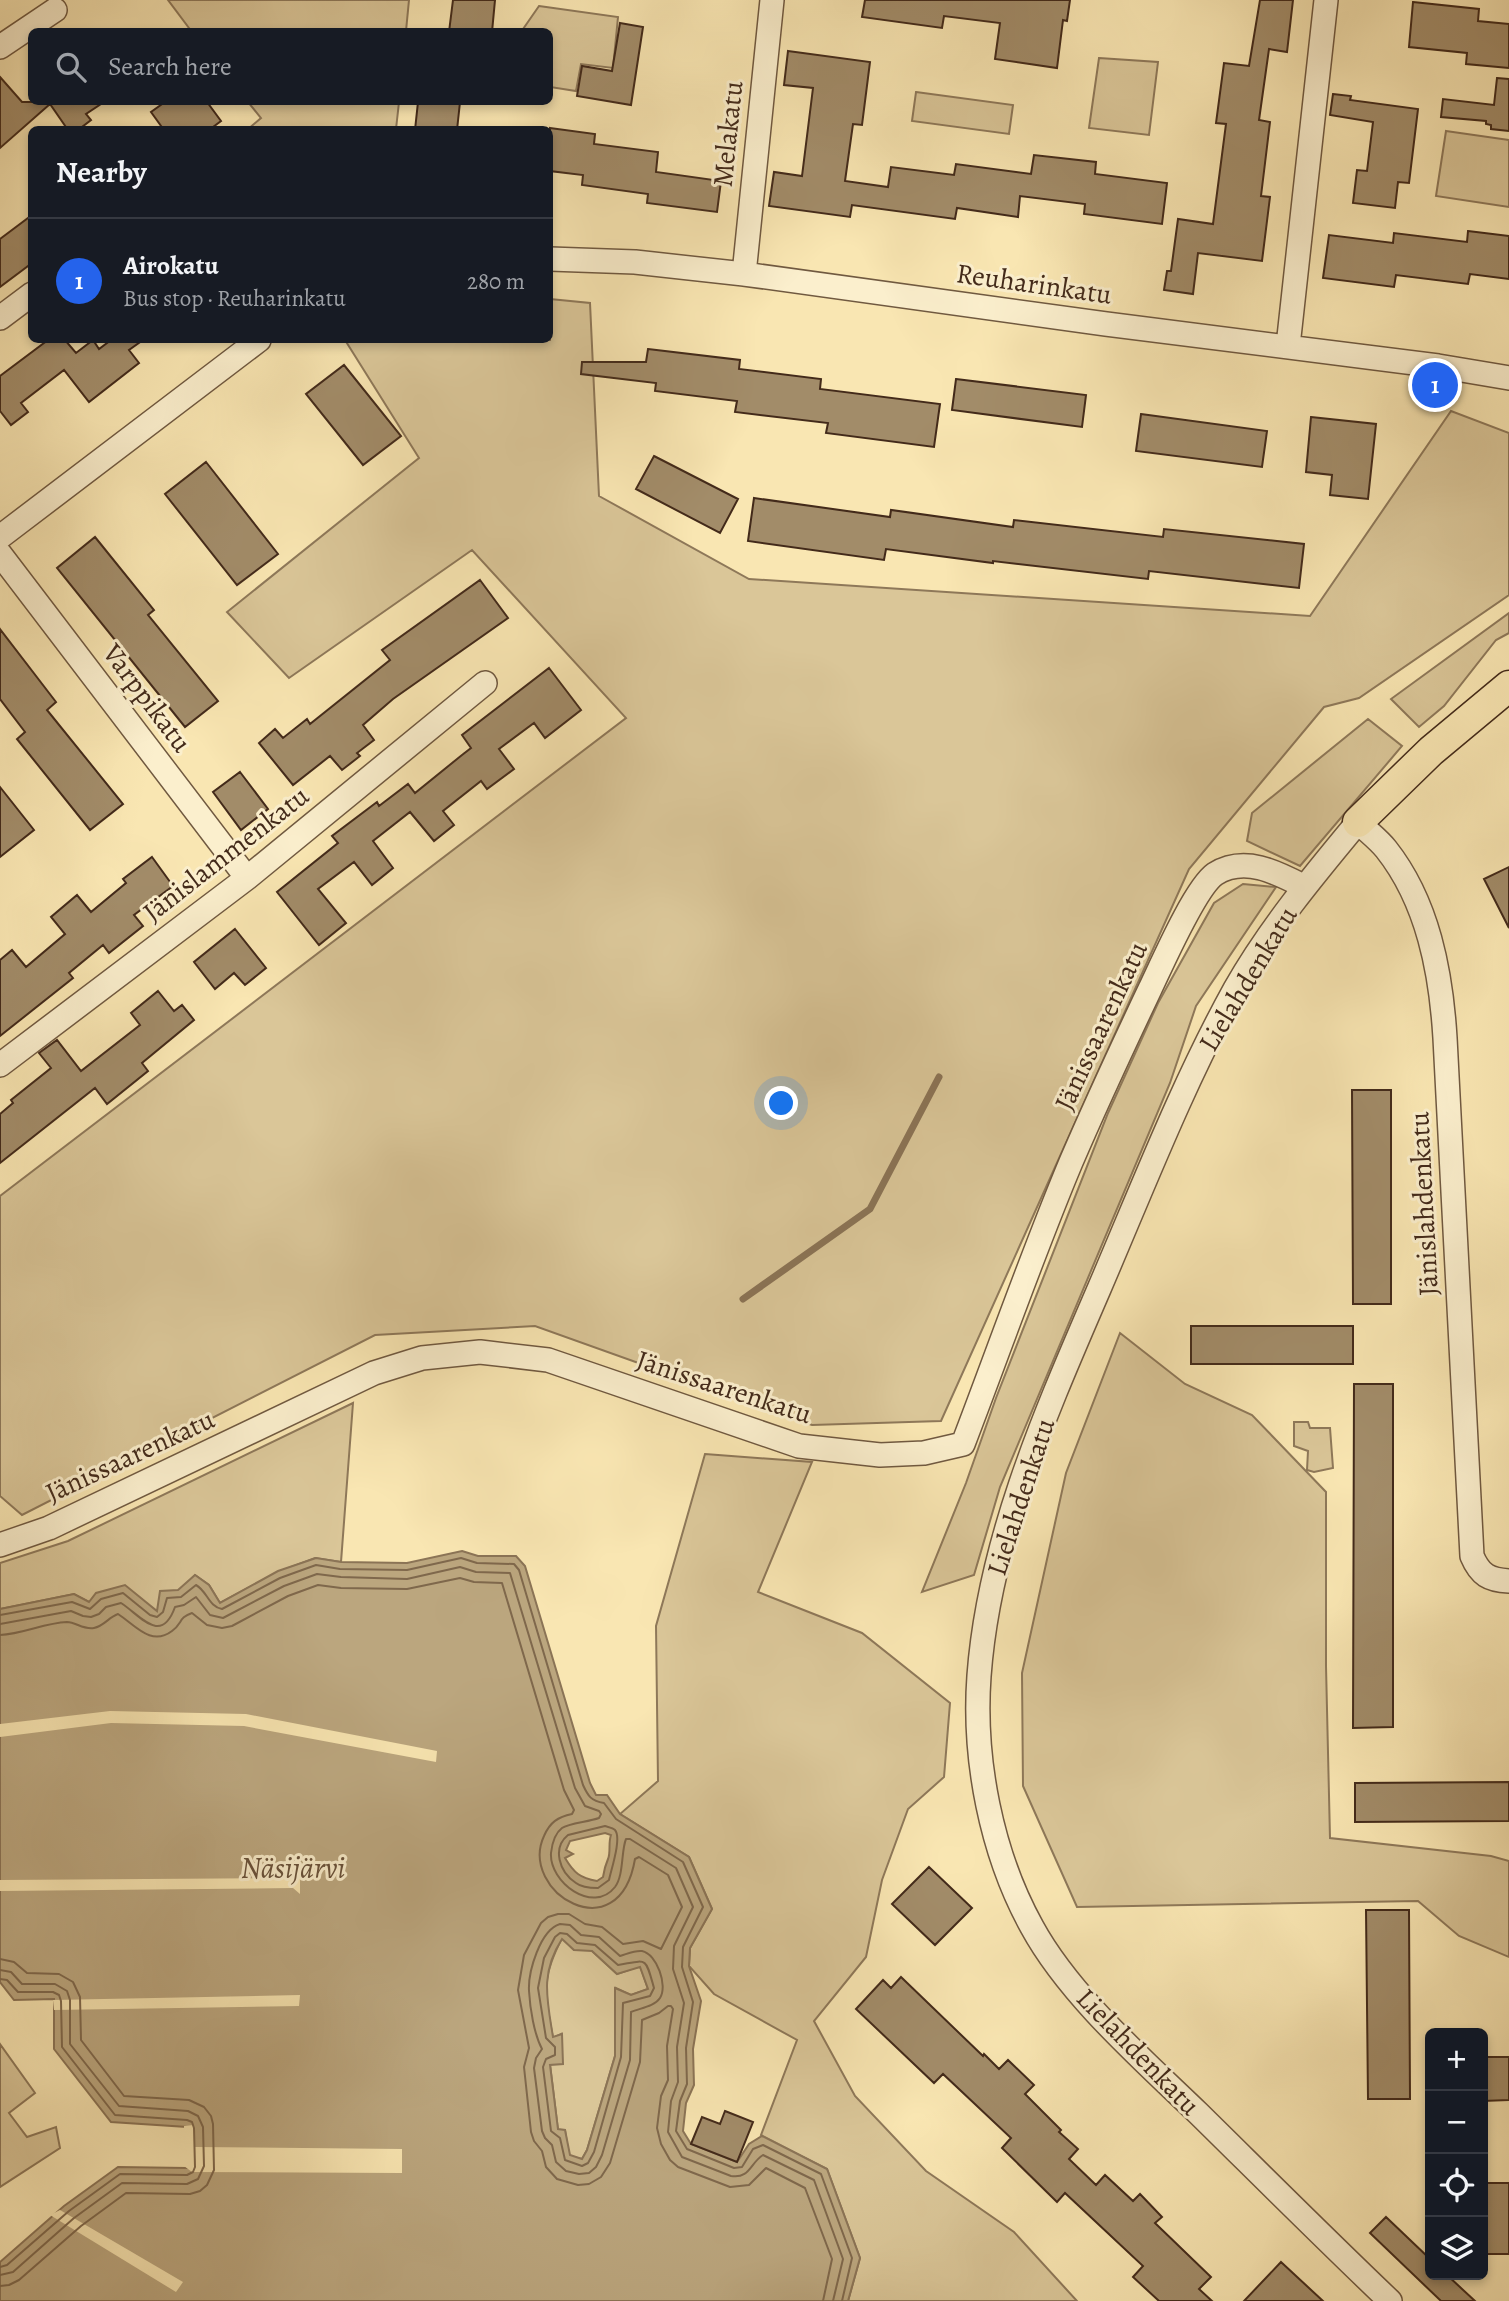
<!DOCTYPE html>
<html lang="en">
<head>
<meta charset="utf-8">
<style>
  :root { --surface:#171b24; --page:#242831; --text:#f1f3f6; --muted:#9ea1a6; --line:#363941; --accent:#2563eb }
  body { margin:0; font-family:Alegreya,serif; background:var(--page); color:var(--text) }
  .controls { position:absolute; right:21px; bottom:21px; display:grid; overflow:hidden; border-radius:10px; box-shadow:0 4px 10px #0003 }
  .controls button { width:63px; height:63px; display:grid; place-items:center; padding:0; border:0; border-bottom:2px solid var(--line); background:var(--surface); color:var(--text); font:35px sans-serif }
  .you { position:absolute; left:782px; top:1104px; width:24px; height:24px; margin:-18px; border:5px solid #fff; border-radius:50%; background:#1a73e8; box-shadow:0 0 0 10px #1a73e833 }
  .badge { display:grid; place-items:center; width:46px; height:46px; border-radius:50%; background:var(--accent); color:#fff; font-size:23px; font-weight:700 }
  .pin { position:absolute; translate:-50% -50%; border:4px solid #fff; box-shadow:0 2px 7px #0006 }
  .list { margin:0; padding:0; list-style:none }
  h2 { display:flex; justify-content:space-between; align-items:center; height:91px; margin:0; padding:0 28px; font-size:30px }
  h2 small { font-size:23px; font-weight:400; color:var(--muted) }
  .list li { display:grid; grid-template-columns:46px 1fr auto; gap:21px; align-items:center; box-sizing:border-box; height:126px; padding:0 28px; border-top:2px solid var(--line) }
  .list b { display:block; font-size:26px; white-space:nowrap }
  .list p { margin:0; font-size:23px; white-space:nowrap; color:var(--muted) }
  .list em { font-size:23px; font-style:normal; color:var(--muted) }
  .icon { flex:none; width:38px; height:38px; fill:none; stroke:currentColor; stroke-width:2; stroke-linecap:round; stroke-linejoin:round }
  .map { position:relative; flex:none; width:1509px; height:2301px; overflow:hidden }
  .search { position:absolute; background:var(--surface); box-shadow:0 4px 10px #0003; left:28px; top:28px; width:525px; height:77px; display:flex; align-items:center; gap:18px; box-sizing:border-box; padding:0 24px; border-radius:10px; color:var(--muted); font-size:26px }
  .panel { position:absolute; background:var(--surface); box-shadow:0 4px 10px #0003; left:28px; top:126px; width:525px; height:217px; border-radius:10px }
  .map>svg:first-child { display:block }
  .green { fill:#dac698; stroke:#8e7859; stroke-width:2 }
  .water { fill:#bba67e; stroke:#8b7456; stroke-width:2; fill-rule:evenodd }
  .pier { fill:#f9e6b2 }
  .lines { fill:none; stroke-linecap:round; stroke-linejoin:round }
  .shore { stroke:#7f684c; stroke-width:2 }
  .stream { stroke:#8b7456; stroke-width:7 }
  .building { fill:#a28c69; stroke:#432a1a; stroke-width:2 }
  .minor-casing { stroke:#705940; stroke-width:26 }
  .major-casing { stroke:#432a1a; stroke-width:33 }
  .minor { stroke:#fbefcd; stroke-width:23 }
  .major { stroke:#f9e6b2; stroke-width:30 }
  .labels { text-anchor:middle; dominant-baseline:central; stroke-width:6; stroke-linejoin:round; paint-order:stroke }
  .street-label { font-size:28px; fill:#432a1a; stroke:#fbefcd }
  .water-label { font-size:30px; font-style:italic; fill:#674f38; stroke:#fbefcd }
</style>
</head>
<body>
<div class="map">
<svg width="1509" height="2301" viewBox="0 0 1509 2301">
  <rect width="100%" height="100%" fill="#f9e6b2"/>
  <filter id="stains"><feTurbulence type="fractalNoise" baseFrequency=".00286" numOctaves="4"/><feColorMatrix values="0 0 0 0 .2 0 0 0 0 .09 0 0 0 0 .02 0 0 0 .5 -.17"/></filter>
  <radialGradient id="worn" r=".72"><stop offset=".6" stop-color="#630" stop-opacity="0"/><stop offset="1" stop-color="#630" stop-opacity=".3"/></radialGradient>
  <path class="green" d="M168,0H409L406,31L192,32Z
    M539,6L618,17L613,68L581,64L576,91L550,87V32H521Z
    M1099,58L1158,62L1149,135L1089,128Z
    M916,92L1013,105L1009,134L912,121Z
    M248,102H399L396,129L247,130L261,118Z
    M1446,131L1509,140V207L1436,196Z
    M550,299L590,303L599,496L749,579L1310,616L1451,411L1509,433V595L1359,698L1324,707L1189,869L941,1421L812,1425L535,1326L375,1335L22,1515L0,1496V1196L626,718L472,550L289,678L227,612L419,458L345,340H550Z
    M1509,613V633L1496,640L1444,706L1419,727L1391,699Z
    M1368,719L1402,746L1300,866L1247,841L1252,813Z
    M1243,884L1276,887L1196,1006L1170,1083L1000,1487L974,1575L922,1592L966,1483L996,1398L1108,1113L1158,1003L1214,903Z
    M1120,1333L1185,1384L1252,1415L1326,1492V1666L1330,1838L1491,1856L1509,1861V1957L1459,1936L1418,1901L1077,1907L1023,1786L1022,1673L1066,1473Z
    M353,1403L341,1562L315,1558L278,1572L220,1603L209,1585L195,1575L157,1612L89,1602L74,1594L0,1609V1563L68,1541Z
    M1294,1422H1308L1310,1428H1330L1333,1468L1314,1472L1307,1470L1308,1451L1294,1446Z
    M705,1454L812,1462L758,1592L862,1633L950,1703L944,1777L908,1809L882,1880L866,1957L814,2021L855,2096L926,2171L1014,2232L1077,2301H848L860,2258L827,2169L761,2135L797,2040L714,1994L689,1966L690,1948L712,1909L689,1857L620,1814L658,1781L656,1626Z
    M562,1938L574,1950H591L617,1974L640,1966L648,1989L631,1995L616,1988L615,2056L587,2150L582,2159L569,2156L565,2130H558L550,2064L561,2034L553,2038C545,1993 540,1981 562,1938Z
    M0,2044L35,2093L9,2113L27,2137L56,2127L60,2148L0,2187Z"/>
  <path class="water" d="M462,1551L478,1556H516L525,1566L590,1783L596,1795H607L620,1814L689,1857L712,1909L690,1948L689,1966L701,2001L693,2049L694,2085L686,2103L683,2131L691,2144L737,2162L749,2144L762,2136L827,2169L860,2258L848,2301H0V2262L64,2206L118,2167L187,2168V2127L111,2122L54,2049V1999L14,2000L0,1982V1609L74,1594L89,1602L96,1593L125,1585L157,1611L160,1591L178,1590L195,1575L209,1585L220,1603L278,1571L316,1558L341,1562L407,1563ZM605,1833L611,1835C608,1843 611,1852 608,1859C605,1866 604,1870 603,1877L597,1881C580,1878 574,1873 565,1858L573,1854L566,1850L570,1841ZM562,1939L574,1950L592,1951L617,1974L640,1967L648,1989L631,1995L615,1988V2056L587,2150L582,2159L570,2155L565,2130L558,2129L550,2065L563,2064L562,2034L553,2037C547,1999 540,1973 562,1939Z"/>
  <path class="pier" d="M110,1711L246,1714L437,1751L436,1762L244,1726L111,1723L0,1737V1724Z
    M300,1871V1894L293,1888L0,1891V1880L292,1878Z
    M300,1995L299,2006L54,2010L53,2000Z
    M194,2125L195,2147L402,2149V2173L192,2172L184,2166V2126Z
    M60,2210L183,2282L176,2292L50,2215Z"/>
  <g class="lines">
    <path class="shore" d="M0,1615L72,1602L90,1609L101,1599L123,1593L150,1615L157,1617L163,1612L167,1598L181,1597L196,1585C207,1591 209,1607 222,1609L280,1578L316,1565L340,1569L407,1570L461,1558L477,1563L514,1564L519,1570L583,1785C588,1796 591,1801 604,1803L616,1819L683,1862L703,1907L683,1947L682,1967L693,2002L686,2048L687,2084L680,2101L676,2131L687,2149L734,2168L742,2167L753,2149L763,2145L821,2174L852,2258L842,2301
      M0,1624L71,1611L83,1616L91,1617L99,1614L106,1607L121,1603C140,1615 161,1646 175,1607L184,1605L196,1597L210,1615L223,1618L284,1586L317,1574L341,1577L407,1579L460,1567L476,1572L510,1573L575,1788L585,1806L599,1811L601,1814L599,1818C588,1822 569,1823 562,1828C554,1834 552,1844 551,1853C549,1882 593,1915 615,1887C624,1875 621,1851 626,1839H630L676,1868L693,1907L674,1946L673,1969L684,2003L677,2047L678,2082L671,2101L668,2132L682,2157L731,2176C750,2179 750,2163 763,2155L814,2180L843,2259L833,2301
      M0,1635C23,1634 44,1623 67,1622C76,1622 83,1630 94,1628C104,1626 109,1617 118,1614C135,1625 151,1647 172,1631C183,1623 178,1618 192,1613L207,1625L222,1628L232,1626L288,1596L318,1585L341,1588L407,1589L460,1578L474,1582L502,1583L564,1790L574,1810L572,1814C558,1817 550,1822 544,1836C518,1892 619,1953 635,1859L639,1857L668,1875L682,1907L661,1949L643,1941L623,1944L602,1927L585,1924L569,1914H558L548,1917L541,1923L524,1955L518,1990L529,2048L524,2067L531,2132L534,2141L542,2151L546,2167L557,2179L578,2185L589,2184L601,2177L610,2163L640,2062L642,2020L659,2013L668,2006H671L673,2009L667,2046L668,2080L661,2096L657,2128L661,2144L670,2160L678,2167L730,2187L749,2185L766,2168L805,2188L832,2259L823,2301
      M605,1826C608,1827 613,1828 615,1830C622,1838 611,1870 609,1880L598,1888C591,1888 581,1887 576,1883C559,1872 552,1848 568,1835Z
      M560,1924L570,1925L581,1935L599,1937L620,1956C627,1954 635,1950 642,1951C657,1954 668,1986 660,1998C654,2007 640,2008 631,2012L630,2060L602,2155L596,2167L589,2173L579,2174L566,2171L556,2162L552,2145L545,2138L542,2131L534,2068L536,2058L542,2049C534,2034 530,2008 529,1991C528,1972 540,1930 560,1924Z
      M560,1933L567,1934L577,1943L595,1945L618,1965C648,1960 645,1956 654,1988L650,1996L623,2003L621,2057L594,2152L588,2163L582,2166L565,2160L560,2138L551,2131L543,2067L546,2059L555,2055V2047L546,2038L538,1988L544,1958L555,1937Z
      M0,1959L14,1962L27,1973L59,1974L73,1982L80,1997L81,2040L124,2096L189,2100L204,2107L211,2116L213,2124L214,2170L207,2185L200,2191L190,2194L126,2193L81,2226L19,2280L9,2285L0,2286
      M0,1970L11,1972L22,1984H55L67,1991L70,2000V2044L119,2106L188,2111L198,2116L203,2127L204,2166L198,2179L187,2184L122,2183L74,2218L13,2272L0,2275
      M0,1979L7,1980L18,1992H53L59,1995L61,2001L62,2047L115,2115L187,2120L192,2122L194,2128L195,2167L193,2172L187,2175L120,2174L69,2211L7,2265L0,2267"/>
    <path class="stream" d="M743,1299L870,1209L939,1077"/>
  </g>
  <path class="building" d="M453,0H495L492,32H449Z
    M865,0H1070L1067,21L1063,20L1057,68L995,59L1000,23L944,16L942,28L862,17Z
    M1260,0H1293L1287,52L1269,49L1259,120L1270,122L1261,196L1270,197L1262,261L1198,253L1193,294L1164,290L1167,271H1171L1178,219L1213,224L1226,124L1216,123L1224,63L1249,66Z
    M1413,2L1479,9L1478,21L1509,24V68L1466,64L1467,53L1409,47Z
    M620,23L643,27L631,105L577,96L582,66L612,71Z
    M788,51L870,62L862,125L853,124L845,181L888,187L891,167L954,175L956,164L1031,174L1034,155L1096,162L1095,174L1167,183L1162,224L1084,214L1085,204L1020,196L1018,217L957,208L955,219L852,205L850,217L769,206L774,172L802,176L813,88L784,85Z
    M0,77L22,102H104L86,114L91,120L78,130H68L50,104L0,148Z
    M1497,78L1509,79V131L1491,129V125L1486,124V121L1441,117L1443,99L1494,105Z
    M1333,94L1351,96L1350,100L1418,109L1409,183L1398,182L1395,208L1353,203L1357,170L1367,171L1373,122L1330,115Z
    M165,102H207L221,121L209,130H164L151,112Z
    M418,102H460L457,130H415Z
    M550,128L595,134L594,144L658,152L656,172L721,181L717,212L647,203L648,194L582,185L583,175L550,171Z
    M32,215V263L0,287V239Z
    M1468,231L1509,236V279L1470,274L1468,284L1396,275L1394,287L1323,278L1329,235L1393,243L1394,233L1467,242Z
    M48,340H65L76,353L93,340L99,349L111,340H143L129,350L139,363L89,402L64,370L21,403L28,412L11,425L0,411V376Z
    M648,349L740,360L739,369L821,379L820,389L940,404L934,447L826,433L828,423L735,412L737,401L655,391L656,383L581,374L582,362H646Z
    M344,365L401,436L363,465L306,394Z
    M956,379L1086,395L1082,427L952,410Z
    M1141,414L1267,431L1262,467L1136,451Z
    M1311,417L1376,424L1368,499L1330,495L1332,475L1306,472Z
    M654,456L738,499L720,533L636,489Z
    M206,462L278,554L237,585L165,494Z
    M754,498L890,517L891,510L1013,527L1014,520L1163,537L1164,529L1304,544L1299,588L1149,571L1148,579L993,561V563L886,549L884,560L748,541Z
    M95,537L154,610L148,615L218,701L185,727L57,568Z
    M480,580L508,618L393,699L363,725L374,740L357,753L360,756L342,770L330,756L293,785L259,743L275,729L283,738L307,719L310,724L390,660L382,650Z
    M0,629L56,702L47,710L123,804L90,830L17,739L25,732L0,699Z
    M549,668L581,710L545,738L534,723L499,749L514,769L487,789L481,781L443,811L454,825L434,841L410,812L373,841L393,868L372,885L354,862L318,889L346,923L319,945L277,892L338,843L332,836L377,802L379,806L408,784L415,793L462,755L471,748L462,735Z
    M240,772L268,809L241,830L213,792Z
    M0,787L34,830L0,857Z
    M152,857L173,886L134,915L143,926L109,953L103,945L69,973L73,978L0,1036V960L12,950L26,967L65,934L51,917L77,895L91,912L126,883L123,879Z
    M1509,867V928L1484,879Z
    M235,929L266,968L245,985L234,973L215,989L194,962Z
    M158,991L174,1011L182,1005L194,1020L142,1063L148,1071L107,1104L95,1088L0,1163V1114L13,1103L11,1100L51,1068L39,1053L57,1040L81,1071L140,1025L131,1013Z
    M1352,1090H1391V1304H1353Z
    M1191,1326H1353V1364H1191Z
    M1354,1384H1393V1727L1353,1728Z
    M1509,1782V1821L1355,1822V1783Z
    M929,1867L972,1908L935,1945L892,1904Z
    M1366,1910H1409L1410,2099H1368Z
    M901,1977L983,2056L984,2054L999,2069L1008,2060L1034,2085L1025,2094L1061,2130L1059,2132L1078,2149L1069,2159L1096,2185L1105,2175L1133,2201L1140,2194L1162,2217L1155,2223L1211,2277L1199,2289L1212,2301H1159L1133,2277L1143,2266L1065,2193L1057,2202L1002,2148L1011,2138L943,2074L934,2083L856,2009L883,1980L891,1988Z
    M1483,2057H1509V2100L1483,2101Z
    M725,2111L753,2122L737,2162L691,2144L702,2117L720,2124Z
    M1483,2183H1509V2254H1483Z
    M1386,2217L1430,2259V2275H1447L1475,2301H1441L1370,2233Z
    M1281,2262L1323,2301H1244Z"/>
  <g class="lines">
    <g class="minor-casing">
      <path id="minor" d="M0,47L55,10
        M550,259L635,262L744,274L1106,324L1438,366L1509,378
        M744,274L772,0
        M0,318L32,294
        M1288,346L1326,0
        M0,537L259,340
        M0,554L247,878
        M0,1065L247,878L485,683
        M0,1545L49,1528L374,1373L422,1358L480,1352L548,1360L799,1446L880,1455L924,1453L963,1444C999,1350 1032,1255 1071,1162C1096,1104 1123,1046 1150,989C1162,964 1195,888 1215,874C1245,855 1278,873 1305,887
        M1390,2301C1325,2239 1262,2176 1198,2113C1142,2059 1069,1995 1032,1927C991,1853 973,1759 979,1676C989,1540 1046,1412 1099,1289C1142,1189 1182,1085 1235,989C1269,929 1314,875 1358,822C1367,831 1378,839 1386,849C1428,902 1441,972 1445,1038L1472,1556C1480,1575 1489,1580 1509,1581"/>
    </g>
    <g class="major-casing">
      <path id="major" d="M1358,822L1431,751L1509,686"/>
    </g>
    <use href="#minor" class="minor"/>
    <use href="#major" class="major"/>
  </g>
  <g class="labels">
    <g class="street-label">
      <text transform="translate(728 134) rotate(-84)">Melakatu</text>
      <text transform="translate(1034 284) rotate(8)">Reuharinkatu</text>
      <text transform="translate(147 698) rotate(53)">Varppikatu</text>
      <text transform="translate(226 854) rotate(-38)">Jänislammenkatu</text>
      <text transform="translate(1248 979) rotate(-59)">Lielahdenkatu</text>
      <text transform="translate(1101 1026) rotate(-65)">Jänissaarenkatu</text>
      <text transform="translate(1424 1204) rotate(-93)">Jänislahdenkatu</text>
      <text transform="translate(724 1387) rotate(18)">Jänissaarenkatu</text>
      <text transform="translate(130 1456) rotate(-25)">Jänissaarenkatu</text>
      <text transform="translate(1021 1497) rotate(-72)">Lielahdenkatu</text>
      <text transform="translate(1138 2052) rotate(46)">Lielahdenkatu</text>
    </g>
    <g class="water-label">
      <text x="293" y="1868">Näsijärvi</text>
    </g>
  </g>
  <rect width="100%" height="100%" filter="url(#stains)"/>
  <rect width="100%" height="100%" fill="url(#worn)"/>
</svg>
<div class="controls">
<button>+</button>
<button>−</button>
<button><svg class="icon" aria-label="locate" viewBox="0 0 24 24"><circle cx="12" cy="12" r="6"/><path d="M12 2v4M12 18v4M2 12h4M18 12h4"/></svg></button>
<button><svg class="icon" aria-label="layers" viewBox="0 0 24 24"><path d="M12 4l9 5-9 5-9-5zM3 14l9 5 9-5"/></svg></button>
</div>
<div class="you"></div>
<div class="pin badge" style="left:1435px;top:385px">1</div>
<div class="search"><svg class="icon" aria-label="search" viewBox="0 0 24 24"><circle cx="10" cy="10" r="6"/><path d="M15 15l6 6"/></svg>Search here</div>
<section class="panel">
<h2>Nearby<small></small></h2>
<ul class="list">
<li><span class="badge">1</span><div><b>Airokatu</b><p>Bus stop · Reuharinkatu</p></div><em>280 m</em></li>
</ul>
</section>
</div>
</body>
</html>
